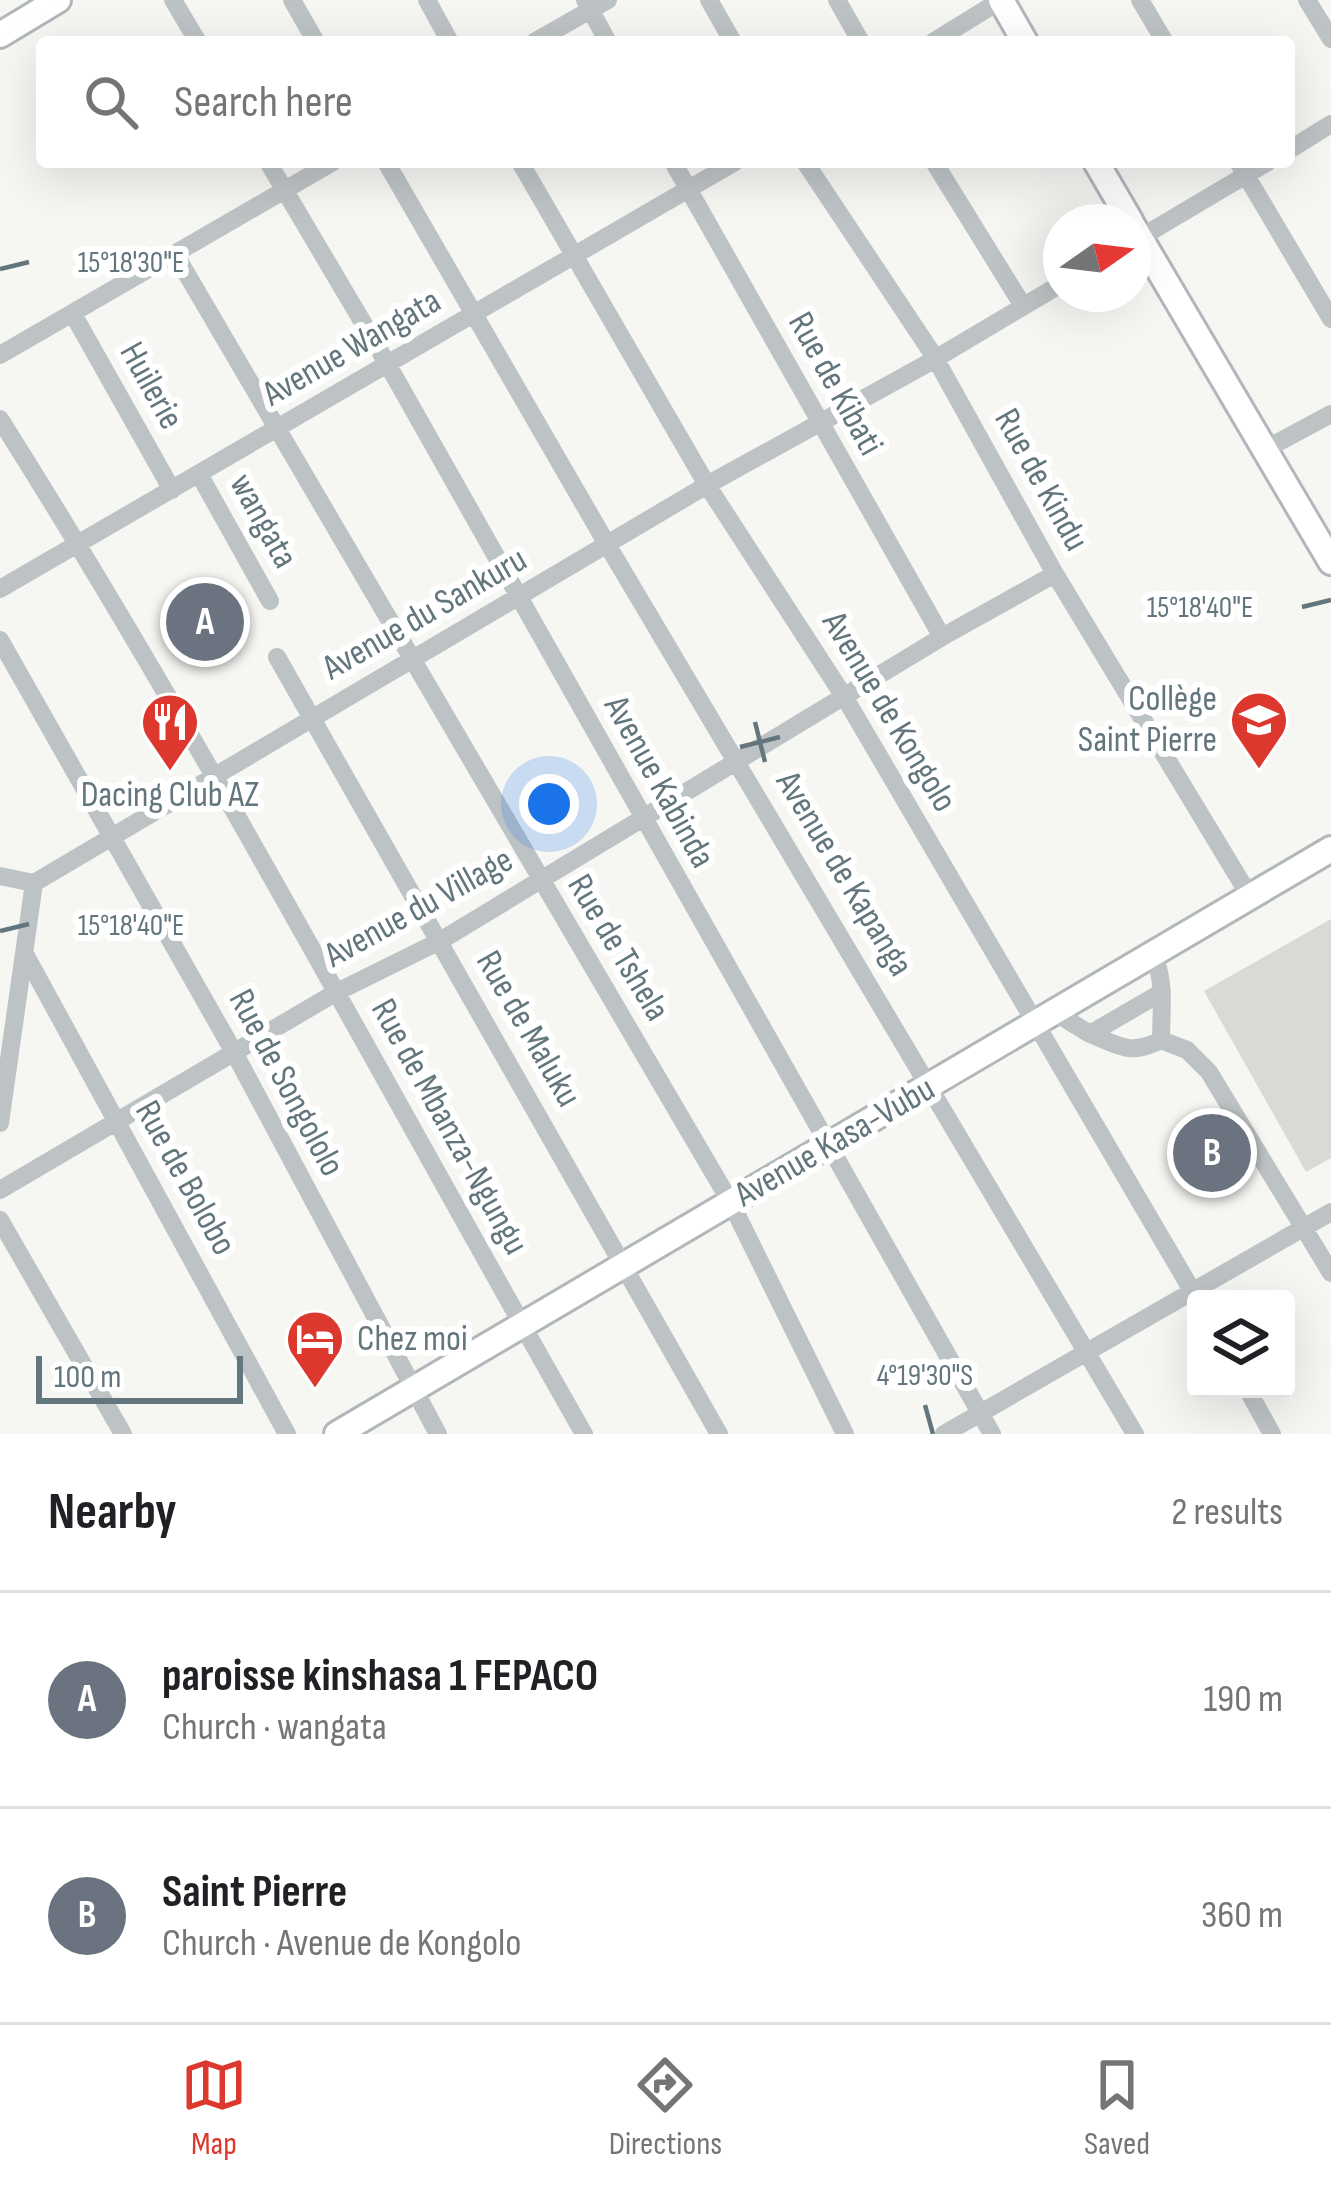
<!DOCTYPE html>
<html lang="en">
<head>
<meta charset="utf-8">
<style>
  :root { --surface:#fff; --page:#f6f6f6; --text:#202124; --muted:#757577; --line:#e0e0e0; --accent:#dc382e }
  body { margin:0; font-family:"Sofia Sans Condensed",sans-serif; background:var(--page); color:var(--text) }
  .controls { position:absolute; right:36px; bottom:36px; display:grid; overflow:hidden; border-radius:12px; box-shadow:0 12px 48px #0002 }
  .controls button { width:108px; height:108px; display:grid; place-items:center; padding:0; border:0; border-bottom:3px solid var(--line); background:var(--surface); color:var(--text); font:60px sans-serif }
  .compass { position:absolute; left:1043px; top:204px; width:108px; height:108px; border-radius:50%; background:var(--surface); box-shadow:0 12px 48px #0002; rotate:76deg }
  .scale { position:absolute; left:36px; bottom:30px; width:207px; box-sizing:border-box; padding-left:12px; border:6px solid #63767d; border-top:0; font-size:33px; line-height:42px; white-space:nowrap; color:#63767d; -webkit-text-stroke:9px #fff; paint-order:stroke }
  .you { position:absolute; left:549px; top:804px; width:42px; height:42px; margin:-30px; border:9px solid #fff; border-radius:50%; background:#1a73e8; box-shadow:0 0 0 18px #1a73e833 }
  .badge { display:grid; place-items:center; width:78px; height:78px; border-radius:50%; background:var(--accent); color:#fff; font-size:39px; font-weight:700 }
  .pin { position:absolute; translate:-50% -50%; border:6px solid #fff; box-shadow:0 3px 12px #0006 }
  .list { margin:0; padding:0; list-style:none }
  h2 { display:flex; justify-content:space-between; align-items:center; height:156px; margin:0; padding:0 48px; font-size:51px }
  h2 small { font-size:39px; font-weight:400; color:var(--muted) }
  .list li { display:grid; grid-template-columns:78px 1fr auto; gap:36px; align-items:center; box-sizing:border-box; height:216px; padding:0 48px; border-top:3px solid var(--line) }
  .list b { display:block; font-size:45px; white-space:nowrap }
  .list p { margin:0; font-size:39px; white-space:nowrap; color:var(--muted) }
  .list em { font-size:39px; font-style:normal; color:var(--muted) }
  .icon { flex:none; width:66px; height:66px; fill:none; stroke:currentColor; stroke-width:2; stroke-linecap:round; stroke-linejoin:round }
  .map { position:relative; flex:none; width:1331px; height:1434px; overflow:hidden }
  .search { position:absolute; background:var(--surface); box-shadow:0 12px 48px #0002; left:36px; right:36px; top:36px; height:132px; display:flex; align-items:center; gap:30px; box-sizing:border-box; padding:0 42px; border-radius:12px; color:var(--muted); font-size:45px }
  .sheet { height:588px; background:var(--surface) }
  nav { display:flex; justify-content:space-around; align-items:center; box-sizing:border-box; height:168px; border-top:3px solid var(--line); background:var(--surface); font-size:33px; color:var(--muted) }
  nav a { display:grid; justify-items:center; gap:6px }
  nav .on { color:var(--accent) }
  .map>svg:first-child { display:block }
  .green { fill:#d7dbd3 }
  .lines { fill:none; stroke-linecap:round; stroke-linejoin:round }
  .major-casing { stroke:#b1b7ba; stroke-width:30 }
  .minor { stroke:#bdc3c5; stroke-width:18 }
  .major { stroke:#fff; stroke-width:24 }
  .ticks { fill:none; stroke:#63767d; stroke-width:4.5 }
  .labels { text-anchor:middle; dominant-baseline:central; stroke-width:12; stroke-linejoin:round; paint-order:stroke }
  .street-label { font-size:36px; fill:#63767d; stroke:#fff }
  .poi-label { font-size:36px; fill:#63767d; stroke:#fff; text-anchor:end }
  .ticks-label { font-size:30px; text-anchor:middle; fill:#63767d; stroke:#fff; stroke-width:12; stroke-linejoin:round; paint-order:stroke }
</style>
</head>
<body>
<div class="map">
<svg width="1331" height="1434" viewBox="0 0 1331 1434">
  <rect width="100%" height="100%" fill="#f6f6f3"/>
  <path class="green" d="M1331,919V1158L1306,1172L1204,991Z"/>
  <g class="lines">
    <g class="major-casing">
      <path id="major" d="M1001,0L1025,42
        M0,35L58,0
        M1096,162L1131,222
        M1133,226L1331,562
        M337,1434L1331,849"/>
    </g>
    <path class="minor" d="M173,0L198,42
      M292,0L316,42
      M427,0L450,42
      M585,0L608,42
      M709,0L733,42
      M837,0L861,42
      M1140,0L1165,42
      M1307,0L1331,39
      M534,42L608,0
      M933,42L1001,0
      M1289,150L1331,124
      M268,162L388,365L992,1434
      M386,162L608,546L1135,1434
      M520,162L707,485L845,698L1197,1299
      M673,162L942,637
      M805,162L934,356L1055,574L1249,895
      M934,162L1023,306
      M1238,162L1331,319
      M1133,242L1268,162
      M175,254L731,1203L845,1434
      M73,314L172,490
      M0,355L333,162
      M0,419C208,749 391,1095 584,1434
      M1264,450L1331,414
      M199,474L270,601
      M0,589L735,162
      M0,640L235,1054L438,1434
      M277,657L719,1434
      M0,876L34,883
      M1152,953C1166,979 1161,1011 1161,1040
      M25,954L287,1434
      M1054,1012L1090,1034L1162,992
      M1090,1034C1120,1046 1130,1056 1161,1040L1187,1050L1209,1072L1331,1273
      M0,1123L34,883L707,485L930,362L1061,284
      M0,1190L335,993L440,941L942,637L1055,574
      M0,1220L123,1434
      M1247,1389L1272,1434
      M944,1434L1331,1212"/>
    <use href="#major" class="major"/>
  </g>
  <path class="ticks" d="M0,269L29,262M1302,607L1331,600M755,722L765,762M740,747L780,737M0,931L29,924M925,1405L933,1434"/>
  <defs>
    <g id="school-pin" transform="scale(3)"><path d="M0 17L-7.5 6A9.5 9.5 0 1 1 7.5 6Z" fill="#dc382e" stroke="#fff"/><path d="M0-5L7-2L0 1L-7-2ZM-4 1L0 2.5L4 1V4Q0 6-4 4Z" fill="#fff"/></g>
    <g id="restaurant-pin" transform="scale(3)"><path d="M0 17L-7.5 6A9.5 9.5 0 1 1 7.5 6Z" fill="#dc382e" stroke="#fff"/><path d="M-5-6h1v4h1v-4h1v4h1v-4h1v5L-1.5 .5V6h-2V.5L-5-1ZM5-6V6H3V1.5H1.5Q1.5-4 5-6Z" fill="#fff"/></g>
    <g id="hotel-pin" transform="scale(3)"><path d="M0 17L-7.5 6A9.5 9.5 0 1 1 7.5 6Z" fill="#dc382e" stroke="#fff"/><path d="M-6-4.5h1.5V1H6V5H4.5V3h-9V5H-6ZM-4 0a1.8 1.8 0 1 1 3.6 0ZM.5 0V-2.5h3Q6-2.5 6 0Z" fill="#fff"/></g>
  </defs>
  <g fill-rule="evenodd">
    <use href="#school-pin" x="1259" y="720"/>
    <use href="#restaurant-pin" x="170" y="722"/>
    <use href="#hotel-pin" x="315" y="1339"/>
  </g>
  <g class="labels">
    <g class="street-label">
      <text transform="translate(352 348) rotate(-30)">Avenue Wangata</text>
      <text transform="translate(835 384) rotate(61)">Rue de Kibati</text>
      <text transform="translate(151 386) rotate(61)">Huilerie</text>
      <text transform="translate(1041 480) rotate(61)">Rue de Kindu</text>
      <text transform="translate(263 521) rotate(61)">wangata</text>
      <text transform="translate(425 614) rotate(-30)">Avenue du Sankuru</text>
      <text transform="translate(889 712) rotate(59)">Avenue de Kongolo</text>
      <text transform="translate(659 782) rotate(61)">Avenue Kabinda</text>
      <text transform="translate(844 874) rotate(59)">Avenue de Kapanga</text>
      <text transform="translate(419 908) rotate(-29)">Avenue du Village</text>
      <text transform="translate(618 948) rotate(59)">Rue de Tshela</text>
      <text transform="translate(528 1029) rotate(60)">Rue de Maluku</text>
      <text transform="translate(286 1083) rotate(62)">Rue de Songololo</text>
      <text transform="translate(449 1127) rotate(61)">Rue de Mbanza-Ngungu</text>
      <text transform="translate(835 1142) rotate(-30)">Avenue Kasa-Vubu</text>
      <text transform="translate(185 1178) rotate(61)">Rue de Bolobo</text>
    </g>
    <g class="poi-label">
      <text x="1217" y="699">Collège<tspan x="1217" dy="41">Saint Pierre</tspan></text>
      <text x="170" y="795" text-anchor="middle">Dacing Club AZ</text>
      <text x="357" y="1339" text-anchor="start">Chez moi</text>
    </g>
  </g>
  <g class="ticks-label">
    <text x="131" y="272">15°18'30"E</text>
    <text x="1200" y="617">15°18'40"E</text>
    <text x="131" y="935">15°18'40"E</text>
    <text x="925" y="1385">4°19'30"S</text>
  </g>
</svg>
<div class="controls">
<button><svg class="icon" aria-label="layers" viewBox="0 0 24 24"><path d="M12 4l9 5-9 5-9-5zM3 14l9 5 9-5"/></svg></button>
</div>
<svg class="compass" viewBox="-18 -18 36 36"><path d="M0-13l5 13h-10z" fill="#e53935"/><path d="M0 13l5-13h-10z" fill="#757577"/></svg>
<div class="scale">100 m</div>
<div class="you"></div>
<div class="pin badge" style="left:205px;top:622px;background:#6b7280">A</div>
<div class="pin badge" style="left:1212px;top:1153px;background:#6b7280">B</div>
<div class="search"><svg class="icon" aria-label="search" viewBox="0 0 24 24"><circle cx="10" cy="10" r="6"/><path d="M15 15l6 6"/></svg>Search here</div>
</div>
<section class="sheet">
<h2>Nearby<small>2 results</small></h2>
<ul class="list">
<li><span class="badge" style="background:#6b7280">A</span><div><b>paroisse kinshasa 1 FEPACO</b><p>Church · wangata</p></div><em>190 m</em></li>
<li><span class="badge" style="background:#6b7280">B</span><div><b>Saint Pierre</b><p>Church · Avenue de Kongolo</p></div><em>360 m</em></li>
</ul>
</section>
<nav>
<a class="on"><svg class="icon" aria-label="map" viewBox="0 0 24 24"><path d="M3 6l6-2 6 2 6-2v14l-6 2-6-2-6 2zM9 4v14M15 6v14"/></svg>Map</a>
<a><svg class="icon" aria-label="directions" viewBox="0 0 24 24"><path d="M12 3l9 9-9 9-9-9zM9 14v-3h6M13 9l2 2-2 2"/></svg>Directions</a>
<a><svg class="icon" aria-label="saved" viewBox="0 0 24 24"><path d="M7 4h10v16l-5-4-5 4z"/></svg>Saved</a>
</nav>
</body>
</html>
